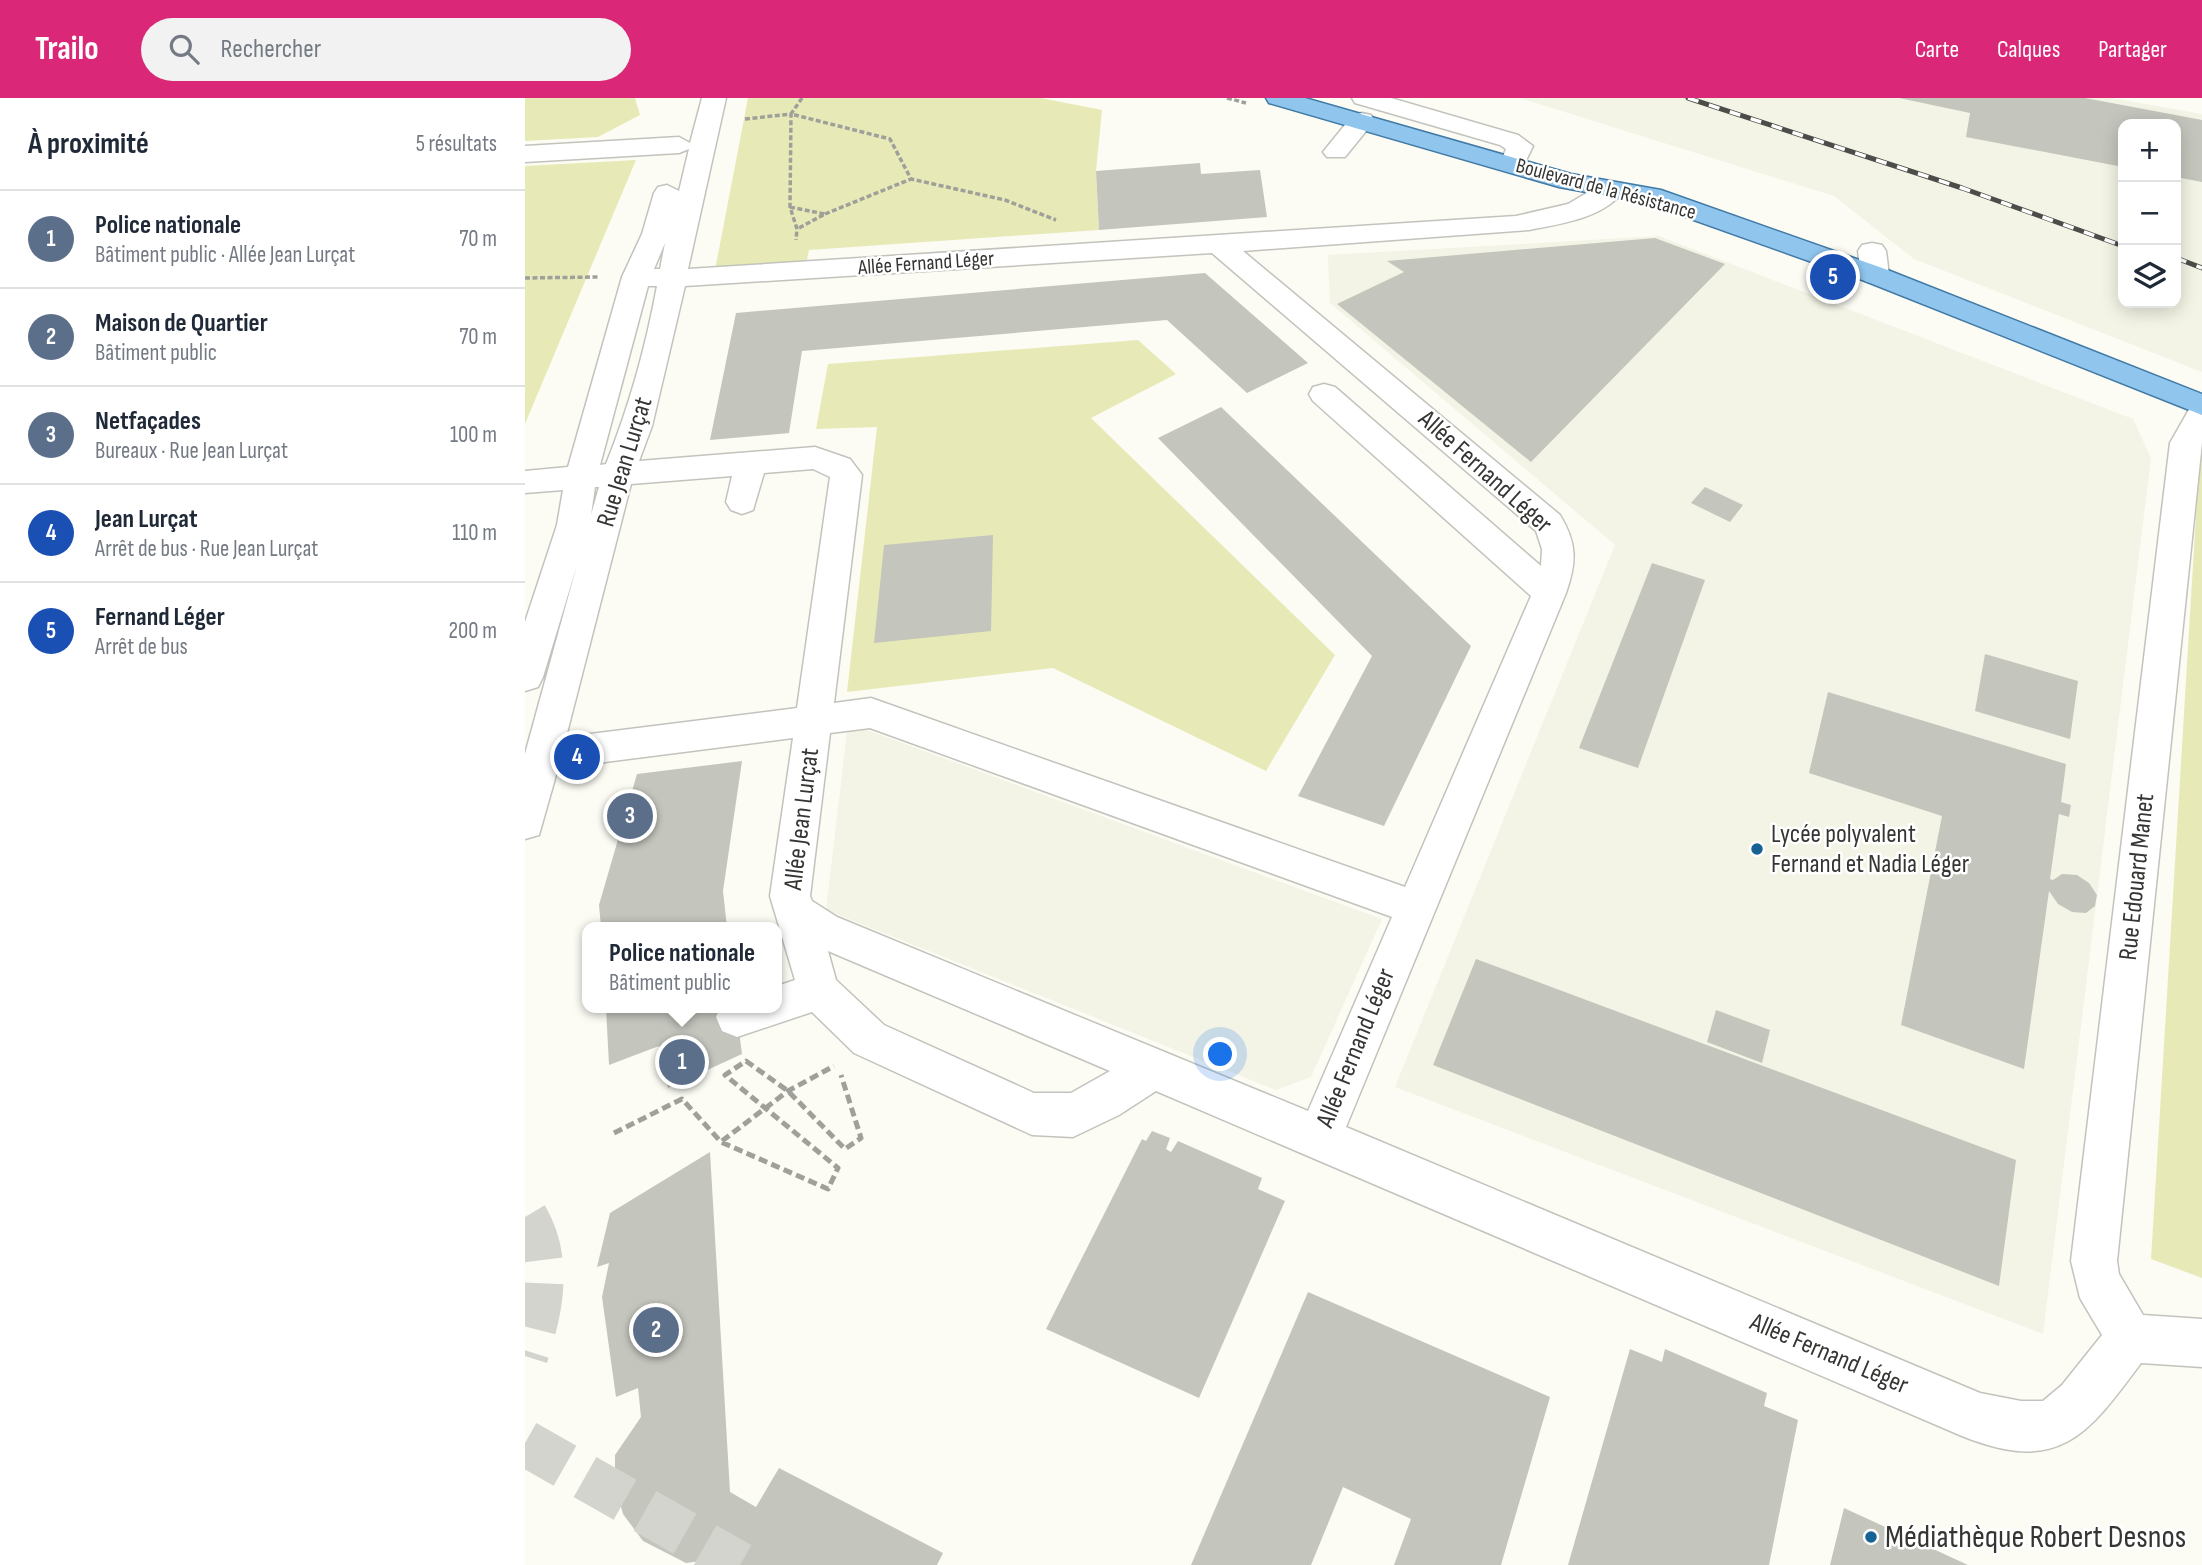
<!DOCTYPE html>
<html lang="fr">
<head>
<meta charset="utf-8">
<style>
  :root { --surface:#fff; --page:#f2f2f3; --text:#1f2937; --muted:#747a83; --line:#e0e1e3; --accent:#db2777 }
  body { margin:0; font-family:"Sofia Sans Condensed",sans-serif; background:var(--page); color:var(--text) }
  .controls { position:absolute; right:21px; top:21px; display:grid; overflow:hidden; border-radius:14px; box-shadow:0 4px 18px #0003 }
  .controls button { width:63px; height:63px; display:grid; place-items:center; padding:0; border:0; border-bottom:2px solid var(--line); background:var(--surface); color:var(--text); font:35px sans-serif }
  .you { position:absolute; left:696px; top:957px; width:24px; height:24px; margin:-18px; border:5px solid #fff; border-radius:50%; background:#1a73e8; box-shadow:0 0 0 10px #1a73e833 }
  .badge { display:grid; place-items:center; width:46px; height:46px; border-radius:50%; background:var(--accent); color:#fff; font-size:23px; font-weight:700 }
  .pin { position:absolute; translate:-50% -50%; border:4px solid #fff; box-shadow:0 2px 7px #0006 }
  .popup { position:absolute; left:57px; top:824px; width:200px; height:91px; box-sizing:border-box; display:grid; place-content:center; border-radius:14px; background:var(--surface); filter:drop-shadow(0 2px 5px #0005); font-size:23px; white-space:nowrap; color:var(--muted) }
  .popup b { font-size:26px; color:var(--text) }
  .popup::after { content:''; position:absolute; left:50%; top:100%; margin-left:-14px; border:14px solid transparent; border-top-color:var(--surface) }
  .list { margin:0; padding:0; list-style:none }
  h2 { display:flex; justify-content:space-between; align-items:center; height:91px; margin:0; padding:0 28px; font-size:30px }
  h2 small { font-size:23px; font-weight:400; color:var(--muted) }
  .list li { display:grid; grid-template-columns:46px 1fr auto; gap:21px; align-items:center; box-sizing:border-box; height:98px; padding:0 28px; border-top:2px solid var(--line) }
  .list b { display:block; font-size:26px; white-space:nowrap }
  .list p { margin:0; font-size:23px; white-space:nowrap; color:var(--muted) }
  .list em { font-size:23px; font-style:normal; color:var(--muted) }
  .icon { flex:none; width:38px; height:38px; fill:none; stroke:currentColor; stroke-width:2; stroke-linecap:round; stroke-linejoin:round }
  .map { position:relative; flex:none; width:1677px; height:1467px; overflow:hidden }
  header { display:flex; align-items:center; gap:42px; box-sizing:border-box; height:98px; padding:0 35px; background:var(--accent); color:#fff }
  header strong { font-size:33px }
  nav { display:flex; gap:38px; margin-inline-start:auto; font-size:24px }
  .search { width:490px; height:63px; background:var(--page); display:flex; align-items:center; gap:18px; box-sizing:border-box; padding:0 24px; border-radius:38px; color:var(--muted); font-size:26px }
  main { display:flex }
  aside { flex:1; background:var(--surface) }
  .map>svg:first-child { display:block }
  .built { fill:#f3f4e5; fill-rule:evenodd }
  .green { fill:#e7eab7 }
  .building { fill:#c4c5bd }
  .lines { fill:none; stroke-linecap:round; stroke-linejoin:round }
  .minor-tunnel { stroke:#d4d4ce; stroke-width:46; stroke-dasharray:46 23; stroke-linecap:butt }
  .minor-casing { stroke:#c2c3bc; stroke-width:3 }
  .major-casing { stroke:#407aa5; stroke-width:3 }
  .path-far1 { stroke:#9fa09a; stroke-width:3.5; stroke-dasharray:5 2.5; stroke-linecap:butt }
  .path { stroke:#9fa09a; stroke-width:5; stroke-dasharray:9 4.5; stroke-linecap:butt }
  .minor { fill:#fff; fill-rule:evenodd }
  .major { fill:#90c5ee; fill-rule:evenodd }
  .rail-casing { stroke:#4c4d49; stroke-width:5 }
  .rail { stroke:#fff; stroke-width:3.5; stroke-dasharray:11; stroke-linecap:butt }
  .poi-dot { fill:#166295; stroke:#fff; stroke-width:2.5 }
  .labels { text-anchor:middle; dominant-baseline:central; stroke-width:5; stroke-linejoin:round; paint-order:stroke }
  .far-street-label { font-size:21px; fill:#353633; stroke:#fff }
  .street-label { font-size:26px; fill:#353633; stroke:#fff }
  .poi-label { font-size:26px; fill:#353633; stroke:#fff; text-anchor:start }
  .near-poi-label { font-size:32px; fill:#353633; stroke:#fff; text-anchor:start }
</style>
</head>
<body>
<header>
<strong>Trailo</strong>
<div class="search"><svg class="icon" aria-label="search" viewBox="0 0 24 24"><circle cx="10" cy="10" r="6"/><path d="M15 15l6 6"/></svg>Rechercher</div>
<nav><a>Carte</a><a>Calques</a><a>Partager</a></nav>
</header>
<main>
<aside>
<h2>À proximité<small>5 résultats</small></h2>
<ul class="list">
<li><span class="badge" style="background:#5c6f8a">1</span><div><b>Police nationale</b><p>Bâtiment public · Allée Jean Lurçat</p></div><em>70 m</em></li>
<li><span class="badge" style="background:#5c6f8a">2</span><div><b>Maison de Quartier</b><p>Bâtiment public</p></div><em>70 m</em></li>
<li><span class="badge" style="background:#5c6f8a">3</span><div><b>Netfaçades</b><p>Bureaux · Rue Jean Lurçat</p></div><em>100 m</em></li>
<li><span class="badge" style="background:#1a4fb4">4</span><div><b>Jean Lurçat</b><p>Arrêt de bus · Rue Jean Lurçat</p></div><em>110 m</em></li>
<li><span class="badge" style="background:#1a4fb4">5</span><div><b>Fernand Léger</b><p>Arrêt de bus</p></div><em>200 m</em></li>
</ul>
</aside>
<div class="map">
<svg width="1677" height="1467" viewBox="0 0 1677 1467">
  <rect width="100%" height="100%" fill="#fcfcf5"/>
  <path class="built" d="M995,0H1587L1677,16V274L1389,161L1309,98ZM1598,26H1651V205H1598Z
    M1134,138L1608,321L1626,360L1518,1236L870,989L1090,447L805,205L803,157Z
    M323,625L857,821L786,979L751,992L301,812Z"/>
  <path class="green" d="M0,0H110L115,17L73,39L0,43Z
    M223,0H516L577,12L571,73L574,132L284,152L281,166L190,172Z
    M111,62L0,326V68Z
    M613,242L651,276L566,320L810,557L741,673L528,570L322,594L352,329L291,331L303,266Z
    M1675,351L1677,352V1180L1626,1161Z"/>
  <path class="building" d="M1374,0H1560L1677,22V84L1651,79V26H1598V69L1441,39L1445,15Z
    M675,65L676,76L735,72L742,119L574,132L571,73Z
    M1130,140L1200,166L1006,364L812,206L879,174L862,163Z
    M680,175L783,265L722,295L642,222L277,253L264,335L185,342L211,215Z
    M696,309L946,548L859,728L773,698L847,558L633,340Z
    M1180,389L1218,407L1205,424L1166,405Z
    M468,437L466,533L349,545L359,447Z
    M1127,465L1180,482L1113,670L1054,650Z
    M1460,556L1553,583L1545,641L1450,613Z
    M1303,594L1541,666L1536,704L1546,707L1544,719L1534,716L1525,781L1528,782L1537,776L1552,777L1564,785L1572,797L1570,808L1561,815L1547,814L1533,806L1524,793L1499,971L1376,927L1417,718L1284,675Z
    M217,663L198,793L202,829H76L74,807L112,676Z
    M951,861L1491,1062L1474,1188L908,967Z
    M81,910H211L217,956L143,990L134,948L84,967Z
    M1191,912L1245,932L1237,965L1182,944Z
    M627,1033L645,1040L641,1051L646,1054L653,1043L737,1080L733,1091L760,1103L674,1300L521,1231L617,1041L621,1043Z
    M185,1054L205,1394L231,1409L254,1370L418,1455L412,1467H197L201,1460L161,1465L118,1443L98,1416L90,1387V1357L116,1319L113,1290L91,1299L77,1199L84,1165L72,1169L85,1115Z
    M783,1194L1025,1299L976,1467H869L886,1421L818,1389L786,1467H666Z
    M1105,1251L1137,1264L1140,1251L1242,1295L1239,1308L1273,1322L1244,1467H1043Z
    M1319,1410L1443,1467H1305Z"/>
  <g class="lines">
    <path class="minor-tunnel" d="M0,1119C26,1163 15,1212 0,1258
      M0,1345L215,1467"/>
    <g class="minor-casing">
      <path id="minor" d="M177,0H201L163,171L991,118L1043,106L1077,86H1095L1099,92C1080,120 1035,126 1004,132L718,153L1035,417C1052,445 1052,464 1041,495L821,1029L1455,1295L1496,1303H1518L1537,1287L1577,1237L1555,1200L1546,1163L1645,345L1666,308L1677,305V344L1592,1163L1594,1176L1618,1217L1677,1221V1269L1616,1265C1562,1338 1534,1377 1437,1338L631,993L594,1017L548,1039L507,1037L329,955L287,914L212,939L197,933L191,919L195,910H252V888L270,882L245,798L268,640L33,670L14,737L0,741V656L52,467L18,579L13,589L0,593V524L32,427L38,392L0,395V373L43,369L97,179L117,136L129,95L133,89L142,87L154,93L164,51L154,55L0,64V48L154,39L165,45ZM140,145L135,171H129ZM687,155L1011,433L1017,451L1016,468L810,289L799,286L788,289L784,296L788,303L1006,498L880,789L346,600L309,605L337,377L325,361L290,349L114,363L127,328L160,188ZM123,188H132C121,248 104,309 81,366L75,367ZM288,371L305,379L272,610L41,639L106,386L207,378L201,404L206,412L217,416L228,412L239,375ZM70,389H74L66,417ZM345,630L867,819L783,1013L312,819L287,803L285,798L305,635ZM303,853L585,973L546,995H509L359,927L311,882Z
        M827,0H866L993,37L1008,48L997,71H979L975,66L981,51L975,47L830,5Z
        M837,15L846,17L849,22L846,27L820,59H802L798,54L802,49L828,17Z
        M1347,145L1357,147L1361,153L1364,177L1360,183L1350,186L1340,183L1336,177L1333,153L1337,147Z"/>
    </g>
    <g class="major-casing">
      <path id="major" d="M741,0H780L1046,76L1136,92L1360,171L1677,296V317L1340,183L1121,105L1034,89L744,5Z"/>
    </g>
    <path class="path-far1" d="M277,0L266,16L365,41L386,81L480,102L531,122
      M702,0L721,5
      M220,21L266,16L265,109L272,131L271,142
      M265,109L300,116L272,131
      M300,116L386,81
      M0,180L73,179"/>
    <path class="path" d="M89,1035L157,1001L196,1044L303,1091L313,1070L200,977L221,963L263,993L320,1051L336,1040L316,977
      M197,1043L263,993L309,968"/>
    <use href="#minor" class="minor"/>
    <use href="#major" class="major"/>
    <g class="rail-casing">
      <path id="rail" d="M1163,0L1437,90L1598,148
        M1651,160L1677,170"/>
    </g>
    <use href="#rail" class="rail"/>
  </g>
  <g class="poi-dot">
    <circle cx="1232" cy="751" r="7"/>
    <circle cx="1346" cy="1439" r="7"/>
  </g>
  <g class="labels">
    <g class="far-street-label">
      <text transform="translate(1081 91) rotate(15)">Boulevard de la Résistance</text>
      <text transform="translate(401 165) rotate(-4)">Allée Fernand Léger</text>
    </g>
    <g class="street-label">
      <text transform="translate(100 364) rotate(-73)">Rue Jean Lurçat</text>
      <text transform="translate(960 374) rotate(42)">Allée Fernand Léger</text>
      <text transform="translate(277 721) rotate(-83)">Allée Jean Lurçat</text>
      <text transform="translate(1612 779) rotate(-84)">Rue Edouard Manet</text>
      <text transform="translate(831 950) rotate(-68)">Allée Fernand Léger</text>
      <text transform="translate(1304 1256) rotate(23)">Allée Fernand Léger</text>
    </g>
    <g class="poi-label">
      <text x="1246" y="736">Lycée polyvalent<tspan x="1246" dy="30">Fernand et Nadia Léger</tspan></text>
    </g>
    <g class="near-poi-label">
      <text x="1360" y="1439">Médiathèque Robert Desnos</text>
    </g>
  </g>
</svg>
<div class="controls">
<button>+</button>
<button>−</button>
<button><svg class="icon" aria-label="layers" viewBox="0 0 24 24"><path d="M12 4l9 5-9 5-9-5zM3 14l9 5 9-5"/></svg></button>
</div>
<div class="you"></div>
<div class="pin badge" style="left:157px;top:964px;background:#5c6f8a">1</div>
<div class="popup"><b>Police nationale</b>Bâtiment public</div>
<div class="pin badge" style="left:131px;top:1232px;background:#5c6f8a">2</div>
<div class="pin badge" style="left:105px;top:718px;background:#5c6f8a">3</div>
<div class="pin badge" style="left:52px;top:659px;background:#1a4fb4">4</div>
<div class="pin badge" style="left:1308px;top:179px;background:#1a4fb4">5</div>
</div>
</main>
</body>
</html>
